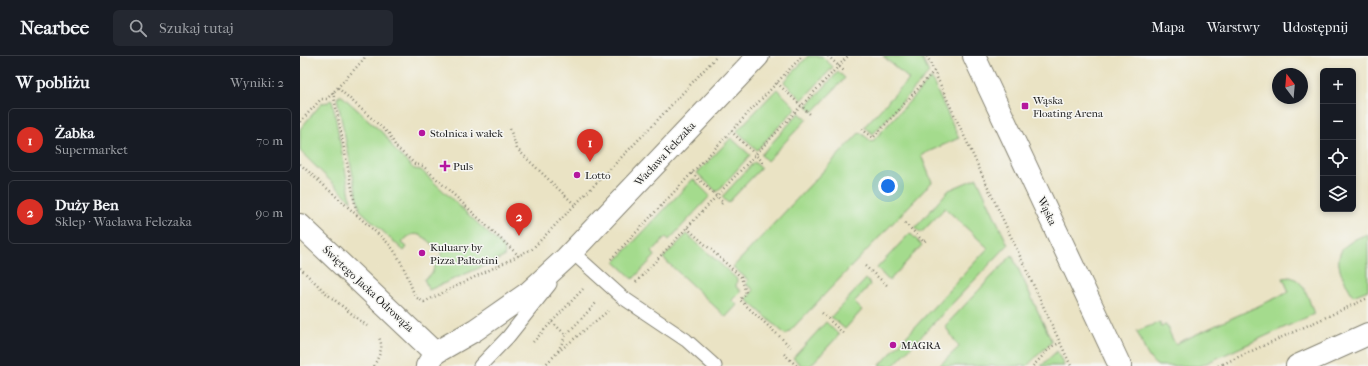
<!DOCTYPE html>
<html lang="pl">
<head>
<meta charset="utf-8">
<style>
  :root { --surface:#171b24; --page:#242831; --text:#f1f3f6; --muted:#9ea1a6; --line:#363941; --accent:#d93025 }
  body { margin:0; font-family:"IM FELL French Canon",serif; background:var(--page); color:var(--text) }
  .controls { position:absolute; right:12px; top:12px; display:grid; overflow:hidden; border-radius:6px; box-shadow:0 2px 6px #0003 }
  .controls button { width:36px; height:36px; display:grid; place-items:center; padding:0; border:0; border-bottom:1px solid var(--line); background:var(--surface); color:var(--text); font:20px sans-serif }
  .compass { position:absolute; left:972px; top:12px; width:36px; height:36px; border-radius:50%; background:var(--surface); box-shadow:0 2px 6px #0003; rotate:344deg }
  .you { position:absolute; left:588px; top:130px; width:14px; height:14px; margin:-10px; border:3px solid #fff; border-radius:50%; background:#1a73e8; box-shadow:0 0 0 6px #1a73e833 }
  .badge { display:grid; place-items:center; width:26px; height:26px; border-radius:50%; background:var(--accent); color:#fff; font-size:13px; font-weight:700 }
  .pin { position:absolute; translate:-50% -33px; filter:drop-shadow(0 1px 2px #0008) }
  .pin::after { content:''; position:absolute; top:21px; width:14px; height:12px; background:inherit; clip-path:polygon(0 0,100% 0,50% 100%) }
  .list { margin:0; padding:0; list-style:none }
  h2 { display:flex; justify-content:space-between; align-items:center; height:52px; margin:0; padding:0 16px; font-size:17px }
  h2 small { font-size:13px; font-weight:400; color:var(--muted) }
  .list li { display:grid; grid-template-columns:26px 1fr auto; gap:12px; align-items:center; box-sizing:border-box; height:64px; margin:0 8px 8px; padding:0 8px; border:1px solid var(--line); border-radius:6px }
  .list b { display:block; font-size:15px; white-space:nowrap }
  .list p { margin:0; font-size:13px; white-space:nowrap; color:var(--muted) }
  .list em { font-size:13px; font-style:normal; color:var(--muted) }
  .icon { flex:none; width:22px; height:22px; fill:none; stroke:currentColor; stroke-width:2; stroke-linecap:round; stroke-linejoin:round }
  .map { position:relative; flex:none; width:1068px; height:310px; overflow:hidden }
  header { display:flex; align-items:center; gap:24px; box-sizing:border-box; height:56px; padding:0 20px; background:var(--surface); border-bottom:1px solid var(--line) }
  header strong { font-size:19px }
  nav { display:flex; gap:22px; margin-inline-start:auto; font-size:14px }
  .search { width:280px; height:36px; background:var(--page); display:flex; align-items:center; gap:10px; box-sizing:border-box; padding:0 14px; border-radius:6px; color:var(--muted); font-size:15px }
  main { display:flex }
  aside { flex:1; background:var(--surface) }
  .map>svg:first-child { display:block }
  .green { fill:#a4db8d; stroke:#607c54 }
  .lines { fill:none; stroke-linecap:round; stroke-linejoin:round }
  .service-casing { stroke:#838070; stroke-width:15 }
  .minor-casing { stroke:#838070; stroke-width:24 }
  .path { stroke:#838070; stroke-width:2.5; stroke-dasharray:1 3; stroke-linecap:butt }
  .service { stroke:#fff; stroke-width:13 }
  .minor { stroke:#fff; stroke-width:22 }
  .poi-dot { fill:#b5179e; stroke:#f6f6f2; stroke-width:1.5 }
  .labels { text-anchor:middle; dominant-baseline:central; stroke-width:3; stroke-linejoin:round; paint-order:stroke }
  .poi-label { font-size:11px; fill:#1c1c1c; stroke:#f6f6f2; text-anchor:start }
  .street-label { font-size:11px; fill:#1c1c1c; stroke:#f6f6f2 }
</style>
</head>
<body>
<header>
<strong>Nearbee</strong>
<div class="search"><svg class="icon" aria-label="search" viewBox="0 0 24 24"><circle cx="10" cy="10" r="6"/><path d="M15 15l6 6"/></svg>Szukaj tutaj</div>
<nav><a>Mapa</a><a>Warstwy</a><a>Udostępnij</a></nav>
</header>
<main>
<aside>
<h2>W pobliżu<small>Wyniki: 2</small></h2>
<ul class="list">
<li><span class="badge">1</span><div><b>Żabka</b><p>Supermarket</p></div><em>70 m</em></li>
<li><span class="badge">2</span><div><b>Duży Ben</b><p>Sklep · Wacława Felczaka</p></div><em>90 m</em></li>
</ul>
</aside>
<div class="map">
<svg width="1068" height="310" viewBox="0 0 1068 310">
  <rect width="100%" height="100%" fill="#f6f6f2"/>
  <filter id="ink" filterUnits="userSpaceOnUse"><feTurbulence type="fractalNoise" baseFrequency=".025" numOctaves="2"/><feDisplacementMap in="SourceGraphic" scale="8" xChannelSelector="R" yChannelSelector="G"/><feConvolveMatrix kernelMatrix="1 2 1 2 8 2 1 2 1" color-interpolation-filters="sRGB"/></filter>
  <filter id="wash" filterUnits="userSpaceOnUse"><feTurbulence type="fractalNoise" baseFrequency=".012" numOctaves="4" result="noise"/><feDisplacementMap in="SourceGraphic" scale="16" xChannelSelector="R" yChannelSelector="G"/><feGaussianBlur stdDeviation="0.9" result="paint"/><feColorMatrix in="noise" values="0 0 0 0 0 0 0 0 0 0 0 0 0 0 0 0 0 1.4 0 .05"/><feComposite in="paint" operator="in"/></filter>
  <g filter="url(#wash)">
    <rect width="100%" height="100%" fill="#eae3c4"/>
    <path class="green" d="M508,0H522L533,11L502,44L484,26Z
      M583,0H621L629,17L573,78L564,71L609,23Z
      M538,16L545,22L513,56L507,50Z
      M631,22L659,82L621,99L632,126L486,279L446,243L454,234L446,228L448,224L433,211L560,76L572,86Z
      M477,33L496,52L457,94L437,75Z
      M41,39L86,80L94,93L114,113L121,114L204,192L205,197L204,201L129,234L124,223L132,218L137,203L142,198C130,186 116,167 102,187L107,191L104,195L60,154L37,42Z
      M32,43L51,145L0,95V73L22,47L29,46Z
      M499,57L507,63L467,105L461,99Z
      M431,82L450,99L417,136L397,117Z
      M454,106L461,112L428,147L422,141Z
      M677,122L708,189L593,310H579L688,192L645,152L621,177L615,172L649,134Z
      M393,123L410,140L369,184L366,181L352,196L355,200L333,223L315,206Z
      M610,177L622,189L589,225L577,212Z
      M387,178L437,223L436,231L441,235L432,244L437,249L426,261L363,202Z
      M1068,178V234L1053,240C1044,223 1027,200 1051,186C1056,182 1062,180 1068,178Z
      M712,199L752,286L738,299L727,310H639L659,291L645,270Z
      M990,221C1005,224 1009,245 1014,258L900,310H858C847,304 842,286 837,275L860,266L861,270L866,269L875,288L989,236L983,222Z
      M566,223L571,228L554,246L562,254L545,273L531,261Z
      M526,266L539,279L510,310H502L493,302Z
      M757,295L764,310H741Z"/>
  </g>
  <g filter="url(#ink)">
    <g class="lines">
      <g class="service-casing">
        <path id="service" d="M268,202L272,196L322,241L386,284L415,310
          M180,310L208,281L250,228"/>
      </g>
      <g class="minor-casing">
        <path id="minor" d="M674,0L820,310
          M0,169L135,297
          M127,310L135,297L175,274L228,237L266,202L458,0
          M997,310L1068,278"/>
      </g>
      <path class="path" d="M528,0L544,15L545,14
        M627,0L771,310
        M477,27L511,59
        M38,32L89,78L96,91L115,108L123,110L219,200
        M33,36L57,158
        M0,66L21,43H27L64,3L65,0
        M210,73L217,93L275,149
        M562,73L573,82L634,15
        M431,75L465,108
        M0,108L89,188C102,204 108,221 115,241
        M392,117L423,146L420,149
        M605,167L624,186L627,183
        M387,172L441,221L446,237L440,244L491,291
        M311,203L502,0
        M565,210L588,230
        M0,212L27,238L67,270
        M336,226L548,0
        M117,242L124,246L128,244L232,193L351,71L417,0
        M522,257L544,278
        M252,266L266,279
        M233,286L283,233
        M258,295L266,279L297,246
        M484,298L497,310
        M923,308L1068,242
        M74,310C79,299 85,291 78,280
        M244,310L258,296L308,255
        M733,310L751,291L760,287
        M918,310L923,308L924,310"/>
      <use href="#service" class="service"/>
      <use href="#minor" class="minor"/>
    </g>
  </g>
  <g class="poi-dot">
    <rect x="721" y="46" width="8" height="8" rx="2"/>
    <circle cx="122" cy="77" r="4"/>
    <path d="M143 104h4v4h4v4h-4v4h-4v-4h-4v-4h4z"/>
    <circle cx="277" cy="119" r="4"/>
    <circle cx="122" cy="197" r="4"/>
    <circle cx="593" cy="289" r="4"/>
  </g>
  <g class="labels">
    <g class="poi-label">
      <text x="733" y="44">Wąska<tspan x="733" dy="13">Floating Arena</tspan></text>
      <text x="130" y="77">Stolnica i wałek</text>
      <text x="153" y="110">Puls</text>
      <text x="285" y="119">Lotto</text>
      <text x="130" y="191">Kuluary by<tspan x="130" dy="13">Pizza Paltotini</tspan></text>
      <text x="601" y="289">MAGRA</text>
    </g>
    <g class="street-label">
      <text transform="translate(365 98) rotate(-47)">Wacława Felczaka</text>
      <text transform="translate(747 155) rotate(65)">Wąska</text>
      <text transform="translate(68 233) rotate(43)">Świętego Jacka Odrowąża</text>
    </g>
  </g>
</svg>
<div class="controls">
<button>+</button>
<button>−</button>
<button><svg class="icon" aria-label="locate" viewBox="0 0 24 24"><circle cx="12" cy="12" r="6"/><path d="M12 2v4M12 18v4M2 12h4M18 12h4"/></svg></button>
<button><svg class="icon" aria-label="layers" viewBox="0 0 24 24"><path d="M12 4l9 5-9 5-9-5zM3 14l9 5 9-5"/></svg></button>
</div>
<svg class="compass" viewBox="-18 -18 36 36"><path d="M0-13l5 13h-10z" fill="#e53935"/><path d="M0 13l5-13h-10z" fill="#9ea1a6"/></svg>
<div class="you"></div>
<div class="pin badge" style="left:290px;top:106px">1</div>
<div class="pin badge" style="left:219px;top:180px">2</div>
</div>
</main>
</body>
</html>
